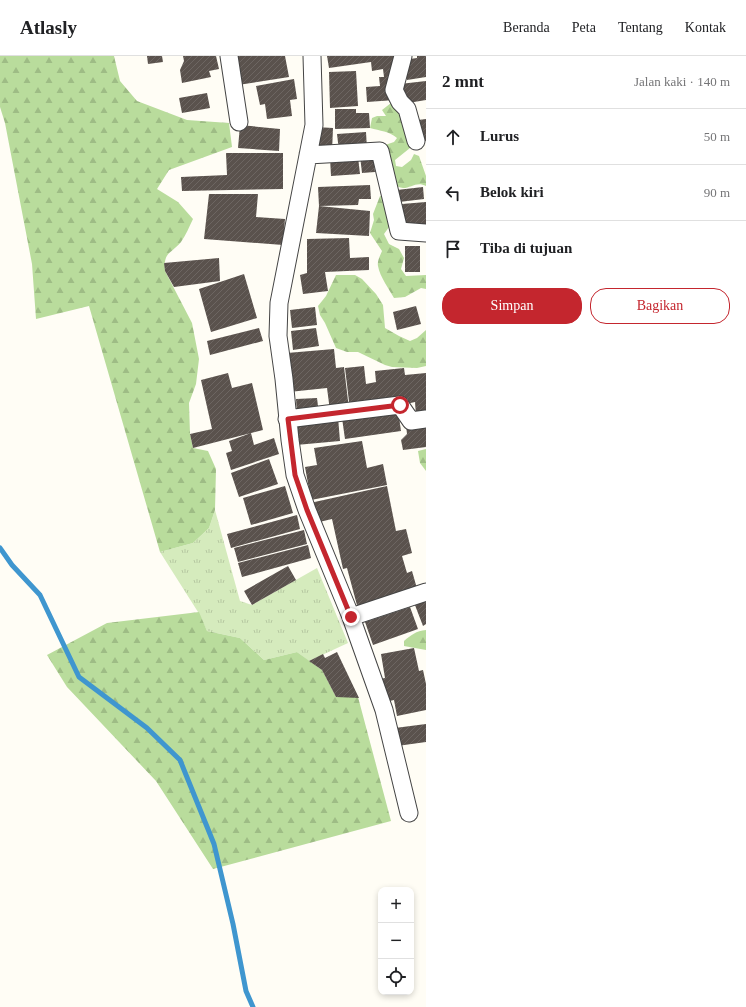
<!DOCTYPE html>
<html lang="id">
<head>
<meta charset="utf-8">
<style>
  :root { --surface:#fff; --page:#f6f6f6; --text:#202124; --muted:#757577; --line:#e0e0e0; --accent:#c4262e }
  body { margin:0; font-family:Georgia,serif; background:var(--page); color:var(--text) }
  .controls { position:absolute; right:12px; bottom:12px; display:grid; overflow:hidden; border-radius:8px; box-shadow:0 2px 6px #0003 }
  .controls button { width:36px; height:36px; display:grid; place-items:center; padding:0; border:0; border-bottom:1px solid var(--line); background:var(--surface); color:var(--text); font:20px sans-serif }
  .stop { position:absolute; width:12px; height:12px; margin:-9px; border:3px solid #c4262e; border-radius:50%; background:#fff }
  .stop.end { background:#c4262e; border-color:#fff; box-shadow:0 1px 4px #0008 }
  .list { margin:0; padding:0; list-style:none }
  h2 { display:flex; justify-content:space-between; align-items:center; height:52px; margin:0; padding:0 16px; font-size:17px }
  h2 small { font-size:13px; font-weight:400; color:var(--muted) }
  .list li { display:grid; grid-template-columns:26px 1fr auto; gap:12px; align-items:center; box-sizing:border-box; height:56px; padding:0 16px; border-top:1px solid var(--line) }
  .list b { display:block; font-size:15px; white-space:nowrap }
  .list em { font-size:13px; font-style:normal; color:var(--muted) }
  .actions { display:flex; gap:8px; padding:12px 16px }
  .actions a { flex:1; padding:9px 0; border:1px solid var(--accent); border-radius:16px; text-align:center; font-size:14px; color:var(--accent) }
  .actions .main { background:var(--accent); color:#fff }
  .icon { flex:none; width:22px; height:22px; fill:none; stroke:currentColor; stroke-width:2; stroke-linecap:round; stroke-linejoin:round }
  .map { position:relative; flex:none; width:426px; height:951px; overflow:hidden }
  header { display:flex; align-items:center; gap:24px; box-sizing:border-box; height:56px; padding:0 20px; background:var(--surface); border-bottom:1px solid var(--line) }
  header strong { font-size:19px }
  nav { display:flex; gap:22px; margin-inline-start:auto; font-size:14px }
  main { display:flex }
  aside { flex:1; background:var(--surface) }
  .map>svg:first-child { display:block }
  .grass { fill:url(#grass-tufts) }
  .forest { fill:url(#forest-firs) }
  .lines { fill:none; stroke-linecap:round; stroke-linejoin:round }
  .stream { stroke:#3f96cf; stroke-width:5 }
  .building { fill:url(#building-hatch) }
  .minor-casing { stroke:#444; stroke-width:19 }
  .minor { stroke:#fff; stroke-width:17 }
  .route { stroke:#c4262e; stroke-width:5 }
</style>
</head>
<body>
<header>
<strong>Atlasly</strong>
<nav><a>Beranda</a><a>Peta</a><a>Tentang</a><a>Kontak</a></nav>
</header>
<main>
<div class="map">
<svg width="426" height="951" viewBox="0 0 426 951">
  <defs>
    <pattern id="grass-tufts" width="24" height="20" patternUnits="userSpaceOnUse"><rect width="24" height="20" fill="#d5ebbd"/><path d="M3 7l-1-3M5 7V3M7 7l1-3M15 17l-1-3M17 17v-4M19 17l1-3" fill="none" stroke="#b6c8a1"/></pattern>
    <pattern id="forest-firs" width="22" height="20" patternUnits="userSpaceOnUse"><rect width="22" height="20" fill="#b9dc9c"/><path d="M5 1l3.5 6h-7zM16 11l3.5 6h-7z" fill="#9ebc85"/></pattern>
    <pattern id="building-hatch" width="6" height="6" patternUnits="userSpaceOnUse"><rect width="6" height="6" fill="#5a524d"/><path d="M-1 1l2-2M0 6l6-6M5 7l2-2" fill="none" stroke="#6d6662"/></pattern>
  </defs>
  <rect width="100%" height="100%" fill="#fffdf5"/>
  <path class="grass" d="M215,454L240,545L252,549L317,512L348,587L309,605L297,596L264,604L240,582L207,575L198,556L160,496L193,487L209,472Z"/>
  <path class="forest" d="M0,0H114L120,25L137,45L187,64L229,67L232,91L169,114L157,133L178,146L193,163C189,171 186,179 181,186C171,198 163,196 165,215L192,267L199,303L196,328L189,347L190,378L193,392L208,395L216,413L215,454L209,472L193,487L160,496L89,250L36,263L32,208L5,67L0,51Z
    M391,47H396L411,86L410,92L395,104L396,110L402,111L411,104L414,98L419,100L426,120V130C417,125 411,132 403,132C400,132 395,129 393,128L379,91L394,86L397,82C389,75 380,75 370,72L372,62L377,60H386L382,54Z
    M380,140L386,141L392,167L384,178L389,188L399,193L404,202L401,213L406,220L426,219V233L421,232L405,241L394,242C389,233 380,221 378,210C377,205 380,200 382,195L370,177L374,164L373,158Z
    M336,219H355L362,223L376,238L383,249L385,272L399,280L410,285L417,282L426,274V310L417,312L392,311L385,309L358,296H347L336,292L325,267L320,259L318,250L326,240Z
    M426,393V415L420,407L418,395Z
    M199,556L207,575L240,582L264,604L297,596L322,614L336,641H358L391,765L213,813L156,725L67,631L47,599L107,567Z
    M426,574V594L404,590V585C411,579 416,575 426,574Z"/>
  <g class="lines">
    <path class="stream" d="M0,492L12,509L40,539L79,621L147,672L180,704L214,788L233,868L246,935L253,951"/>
  </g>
  <path class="building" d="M147,0H162L163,6L148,8Z
    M183,0H216L219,13L209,15L211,21L182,27L180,14L184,5Z
    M235,0H285L289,21L238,29Z
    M327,0H401L395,44L367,46L366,31L380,30L379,21H384L383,13L372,15L371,6L329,12Z
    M417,0H426V21L407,24L403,4L417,2Z
    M356,15L358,50L330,52L329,16Z
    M294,23L297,43L290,44L292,60L267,63L265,48L260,49L256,30Z
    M426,25V44L402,48L400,28Z
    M207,37L210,52L182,57L179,42Z
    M335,53H356V57H369L370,72L335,73Z
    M426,63V85L421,86L418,64Z
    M240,69L280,73L279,95L238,92Z
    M316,71L333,72L332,96L315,95Z
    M366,76L367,93L339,95L337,78Z
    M226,97H283V133L182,135L181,121L227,119Z
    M373,99L375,116L362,117L360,100Z
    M358,101L360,118L331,120L330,102Z
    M370,129L371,143H359L358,149L319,150L370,155L369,180L316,177L319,150L318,131Z
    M423,131L424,143L399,146L397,134Z
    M209,138H258L256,161L285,163L283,189L204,183Z
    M426,146V168L405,171L402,148Z
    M349,182L350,202L369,201V214L325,216L328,235L303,238L300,219L307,217V183Z
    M405,190H420V216H405Z
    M219,202L220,225L174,231L165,215L164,207Z
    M244,218L257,262L211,276L199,233Z
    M416,250L421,268L397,274L393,256Z
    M315,251L317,269L292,272L290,254Z
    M259,272L263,285L210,299L207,285Z
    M316,272L319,290L293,294L291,275Z
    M334,293L336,312L344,311L349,353L330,355L327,332L289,336L287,297Z
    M364,310L366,328L376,326L375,315L404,312L405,319L426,317V358L416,360L415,346L406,348L408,343L368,347L350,354L345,312Z
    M228,317L232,332L252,327L263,374L193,392L190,378L212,373L201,324Z
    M317,342L319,358L297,359L296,343Z
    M398,354L401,375L345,383L342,362Z
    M338,361L340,385L296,389L294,365Z
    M426,366V391L403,394L401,384L407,378L406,369Z
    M251,377L254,389L274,382L279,398L231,414L226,397L232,395L229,385Z
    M362,385L367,412L383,408L387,429L311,444L305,411L317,409L314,392Z
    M269,403L278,428L239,441L231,417Z
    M285,430L293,457L251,469L243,442Z
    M387,430L396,475L406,473L412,497L402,500L407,517L412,515L418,536L358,553L347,512L343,513L332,463L315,467L310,447Z
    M297,459L300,473L231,492L227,478Z
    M304,474L307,488L238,506L234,492Z
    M308,489L311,502L242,521L238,507Z
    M288,510L296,524L252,549L244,535Z
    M426,543V568L423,570L413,544Z
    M410,551L418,573L373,589L365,566Z
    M414,592L419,615L423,614L426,628V654L397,660L394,644L385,646L380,623L385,622L381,598Z
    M337,596L359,642L336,641L322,614L309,605L323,598L325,602Z
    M426,668V686L397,690L395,672Z"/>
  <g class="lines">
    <g class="minor-casing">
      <path id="minor" d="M229,0L239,66
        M312,0L314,69L279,247L278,280L284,323L290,384L295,419L307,454L351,561L384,654L409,757
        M403,0L394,34L400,46L407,53L416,85
        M308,99L380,95L399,175L426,177
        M287,363L400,349L411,365L426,363
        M351,561L426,536"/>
    </g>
    <use href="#minor" class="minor"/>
  </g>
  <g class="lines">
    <path class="route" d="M351,561L307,454L295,419L288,363L400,349"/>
  </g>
</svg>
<div class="controls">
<button>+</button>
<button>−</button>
<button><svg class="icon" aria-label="locate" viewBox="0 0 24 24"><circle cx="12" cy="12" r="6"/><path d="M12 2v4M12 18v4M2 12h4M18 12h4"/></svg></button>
</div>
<div class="stop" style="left:400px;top:349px"></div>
<div class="stop end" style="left:351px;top:561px"></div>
</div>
<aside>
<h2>2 mnt<small>Jalan kaki · 140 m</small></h2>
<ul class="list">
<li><svg class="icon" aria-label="ahead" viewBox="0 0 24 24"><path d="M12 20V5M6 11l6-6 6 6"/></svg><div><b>Lurus</b></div><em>50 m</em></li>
<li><svg class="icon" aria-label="left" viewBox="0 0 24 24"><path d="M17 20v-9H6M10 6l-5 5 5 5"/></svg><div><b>Belok kiri</b></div><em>90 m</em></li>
<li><svg class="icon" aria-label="arrive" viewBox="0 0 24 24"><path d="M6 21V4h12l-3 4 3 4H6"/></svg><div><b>Tiba di tujuan</b></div></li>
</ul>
<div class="actions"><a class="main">Simpan</a><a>Bagikan</a></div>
</aside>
</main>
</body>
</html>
